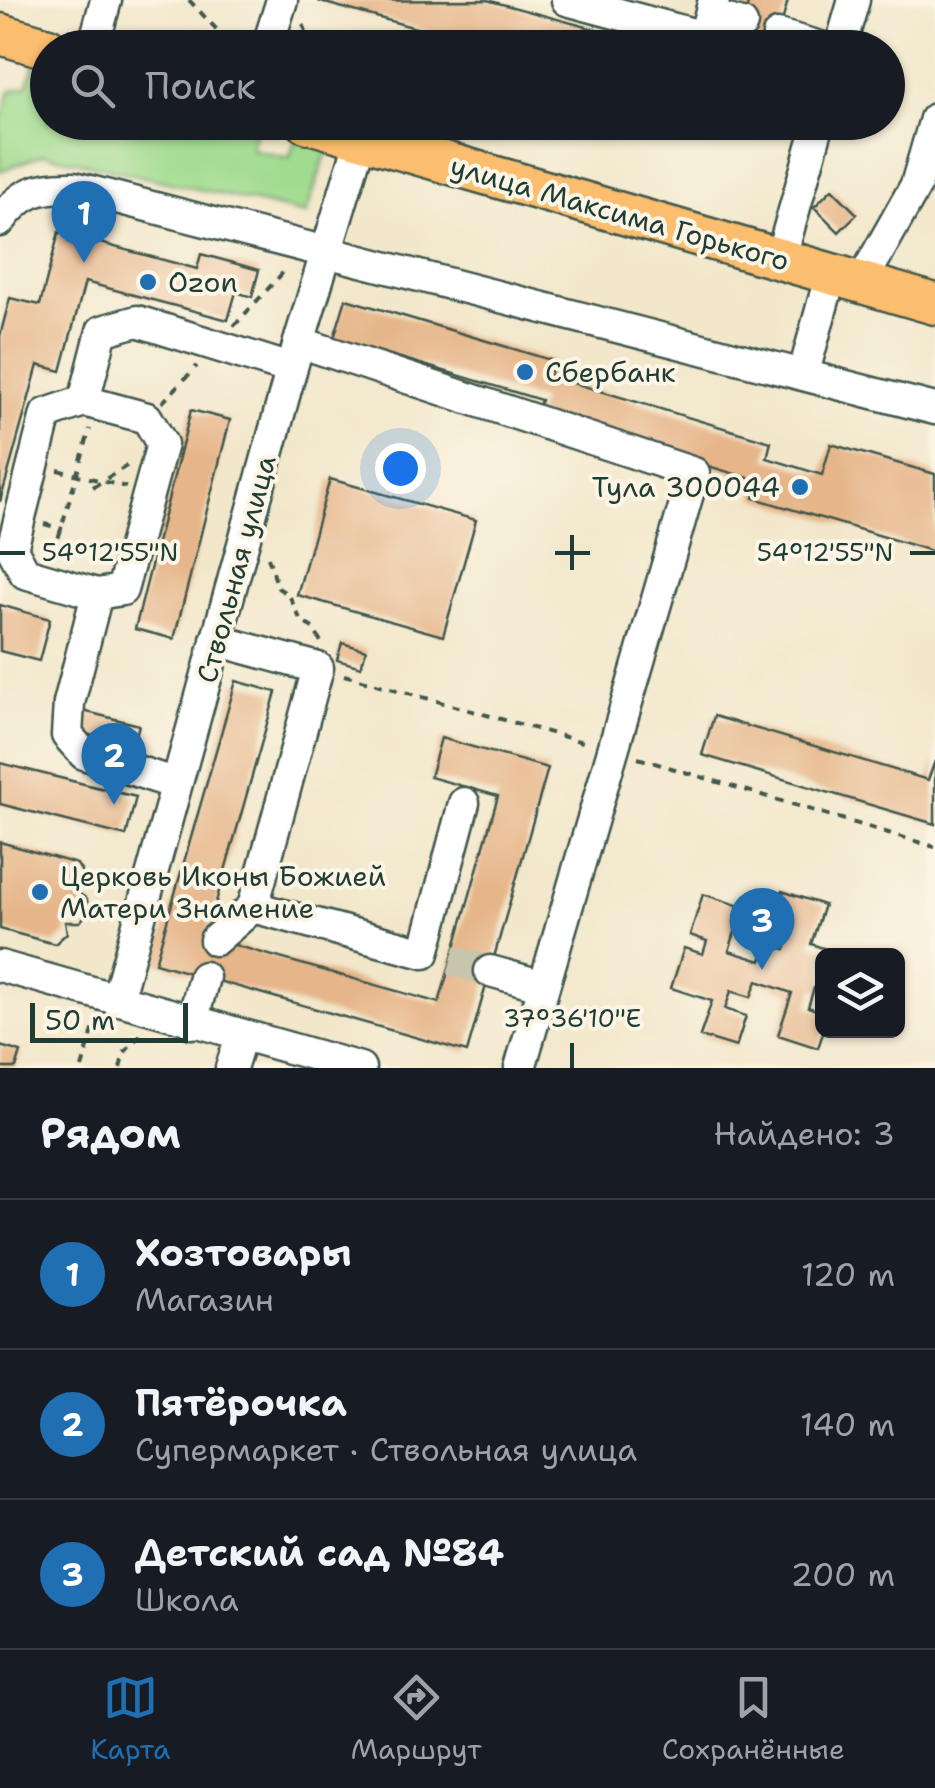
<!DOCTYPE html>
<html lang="ru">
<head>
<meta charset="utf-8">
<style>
  :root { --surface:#171b24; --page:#242831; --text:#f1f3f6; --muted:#9ea1a6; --line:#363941; --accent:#1f6fb2 }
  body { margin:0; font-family:"Shantell Sans",sans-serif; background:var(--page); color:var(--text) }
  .controls { position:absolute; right:30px; bottom:30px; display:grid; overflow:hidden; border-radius:15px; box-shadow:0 2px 8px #0004 }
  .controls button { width:90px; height:90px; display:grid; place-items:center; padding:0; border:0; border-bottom:2px solid var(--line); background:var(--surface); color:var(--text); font:50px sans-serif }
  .scale { position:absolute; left:30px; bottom:25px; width:158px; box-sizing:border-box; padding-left:10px; border:5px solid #1f3d34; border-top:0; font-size:28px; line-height:35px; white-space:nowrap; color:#1f3d34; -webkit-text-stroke:8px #fcf5e5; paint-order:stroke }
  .you { position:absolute; left:400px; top:468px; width:35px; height:35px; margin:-25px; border:8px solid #fff; border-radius:50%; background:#1a73e8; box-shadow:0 0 0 15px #1a73e833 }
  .badge { display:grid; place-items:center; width:65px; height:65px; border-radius:50%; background:var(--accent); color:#fff; font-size:32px; font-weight:700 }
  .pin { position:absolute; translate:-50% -82px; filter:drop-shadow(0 2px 5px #0008) }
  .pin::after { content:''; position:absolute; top:52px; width:35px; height:30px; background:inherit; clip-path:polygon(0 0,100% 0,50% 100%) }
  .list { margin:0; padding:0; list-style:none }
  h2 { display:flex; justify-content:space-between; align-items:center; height:130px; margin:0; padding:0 40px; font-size:42px }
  h2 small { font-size:32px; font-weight:400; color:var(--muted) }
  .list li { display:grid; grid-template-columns:65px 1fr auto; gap:30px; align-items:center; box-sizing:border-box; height:150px; padding:0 40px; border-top:2px solid var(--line) }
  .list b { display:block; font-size:38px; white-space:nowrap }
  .list p { margin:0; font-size:32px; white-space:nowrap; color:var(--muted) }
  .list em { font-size:32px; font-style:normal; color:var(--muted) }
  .icon { flex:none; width:55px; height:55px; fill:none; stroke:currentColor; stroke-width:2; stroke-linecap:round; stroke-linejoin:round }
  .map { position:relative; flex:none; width:935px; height:1068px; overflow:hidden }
  .search { position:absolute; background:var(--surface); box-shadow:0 2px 8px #0004; left:30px; right:30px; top:30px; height:110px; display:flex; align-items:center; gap:25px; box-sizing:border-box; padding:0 35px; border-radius:55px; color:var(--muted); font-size:38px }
  .sheet { height:580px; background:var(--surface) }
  nav { display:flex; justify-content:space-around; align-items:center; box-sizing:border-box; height:140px; border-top:2px solid var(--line); background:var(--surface); font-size:28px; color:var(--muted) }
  nav a { display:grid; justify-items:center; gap:5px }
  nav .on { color:var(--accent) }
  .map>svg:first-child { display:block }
  .green { fill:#a0db8f; stroke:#608c62; stroke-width:2.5 }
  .building { fill:#e6b68a }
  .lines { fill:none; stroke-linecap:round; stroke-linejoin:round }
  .minor-tunnel { stroke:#c8c5ad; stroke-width:30; stroke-dasharray:30 15; stroke-linecap:butt }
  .minor-casing { stroke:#3f564b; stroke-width:35 }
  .major-casing { stroke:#3f564b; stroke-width:45 }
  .path { stroke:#3f564b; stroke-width:4; stroke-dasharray:8 8; stroke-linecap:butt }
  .minor { stroke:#fff; stroke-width:30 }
  .major { stroke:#fbbd6e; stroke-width:40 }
  .ticks { fill:none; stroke:#1f3d34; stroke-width:4 }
  .poi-dot { fill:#1f6fb2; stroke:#fcf5e5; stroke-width:4 }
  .labels { text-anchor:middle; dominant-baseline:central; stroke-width:8; stroke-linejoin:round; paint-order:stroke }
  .street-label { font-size:28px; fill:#1f3d34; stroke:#fcf5e5 }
  .poi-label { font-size:28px; fill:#1f3d34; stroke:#fcf5e5; text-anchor:start }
  .ticks-label { font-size:25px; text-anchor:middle; fill:#1f3d34; stroke:#fcf5e5; stroke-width:8; stroke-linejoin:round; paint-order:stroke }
</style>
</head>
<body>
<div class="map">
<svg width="935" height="1068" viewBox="0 0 935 1068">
  <rect width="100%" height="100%" fill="#fcf5e5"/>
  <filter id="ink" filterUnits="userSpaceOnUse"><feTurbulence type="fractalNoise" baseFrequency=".01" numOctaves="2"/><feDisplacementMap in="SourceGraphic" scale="20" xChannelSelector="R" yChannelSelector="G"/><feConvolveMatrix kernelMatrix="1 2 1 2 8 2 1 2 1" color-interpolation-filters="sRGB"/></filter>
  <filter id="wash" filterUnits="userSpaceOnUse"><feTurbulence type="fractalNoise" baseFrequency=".0048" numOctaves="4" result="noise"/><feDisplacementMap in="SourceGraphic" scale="40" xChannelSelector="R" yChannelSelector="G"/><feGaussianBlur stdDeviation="2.25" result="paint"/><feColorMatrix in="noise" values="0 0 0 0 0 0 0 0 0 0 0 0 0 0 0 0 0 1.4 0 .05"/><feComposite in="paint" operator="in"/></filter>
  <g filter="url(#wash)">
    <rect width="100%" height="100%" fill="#f2e7cb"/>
    <path class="green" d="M36,61L47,64L48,122L249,123L257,125L251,149L289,158L297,136L329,145L306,214L45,154L0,171V123L10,91L27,86Z"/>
    <g id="blocks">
      <path class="building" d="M487,0L657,46V48H488L318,1Z
        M749,0H788L775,48H736Z
        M832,189L857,214L839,232L814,207Z
        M59,232L197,269L201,254L259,270L252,297L236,292L228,320L85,282L61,371L38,365L0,502V336L10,298L40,305Z
        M346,299L554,361L550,376L771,442L767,458L822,475L831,444L935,474V552L754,498L759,481L536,415L541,400L334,338Z
        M191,410L230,420L174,639L135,629Z
        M330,479L476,520L443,636L297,595Z
        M0,605L50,619L39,661L0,651Z
        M342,643L366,650L361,667L337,660Z
        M236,681L276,692L206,937L439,1003L498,796L430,777L441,738L548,768L467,1052L155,963Z
        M83,711L139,725L133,746L78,732Z
        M714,716L928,780L935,761V824L702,755Z
        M0,763L136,797L126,836L0,804Z
        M0,842L77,864L83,874L82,883L74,890L87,899L88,912L80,922H65L67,933L55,944L0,929Z
        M782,891L824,905L811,944L843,955L822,956V990L814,988L808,1007L822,1012L824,1030L818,1048L778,1035L792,993L757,981L751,997L731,991L725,1009L746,1016L736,1047L700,1036L712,1001L671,988L684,948L703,954L707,941L690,935L703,894L743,907L729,951L761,961L767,943L785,949L790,934L770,927Z
        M0,1046L21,1052L16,1068H0Z"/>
    </g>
  </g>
  <g filter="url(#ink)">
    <use href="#blocks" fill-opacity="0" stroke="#3f564b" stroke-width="2.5"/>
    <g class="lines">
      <path class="minor-tunnel" d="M451,960L490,971"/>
      <g class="minor-casing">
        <path id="minor" d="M567,0L704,37L714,0
          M710,15L742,24
          M778,35L824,48
          M93,48L106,0
          M267,48L282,0
          M840,48L854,0
          M0,221C21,192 39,186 74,187L935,409
          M780,260L819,122
          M861,283L916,185L935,119
          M299,342L694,473L520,1068
          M804,372L831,274
          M84,401L46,414L12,549L25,573L97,594
          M216,640L318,668L253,907L424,953L464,803
          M176,784L84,754L67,735L69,703L97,594L122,590L162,444L147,418L84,401L102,331L137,321L291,369
          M215,940L253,907
          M0,966L360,1068
          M490,971L544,986
          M117,1000L299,342L361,138
          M192,1023L204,977
          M231,1068L241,1036"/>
      </g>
      <g class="major-casing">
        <path id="major" d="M0,34L48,48
          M306,122L935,304"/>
      </g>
      <path class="path" d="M189,0L234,48
        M303,24L313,48
        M234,326L288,267
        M162,403L197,366
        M58,470L126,487
        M93,487L128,465
        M44,524L63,529
        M54,553L90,429
        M268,557L278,588L289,595L301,621L313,628L321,642
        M344,675L590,744
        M638,758L935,847
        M82,1068L96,1020
        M120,1068L124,1053L143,1032"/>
      <use href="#minor" class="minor"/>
      <use href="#major" class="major"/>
    </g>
  </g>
  <path class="ticks" d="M572,535V570M0,553H25M555,553H590M910,553H935M572,1043V1068"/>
  <g class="poi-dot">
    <circle cx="148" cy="282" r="10"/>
    <circle cx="525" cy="372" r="10"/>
    <circle cx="800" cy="487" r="10"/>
    <circle cx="40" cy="892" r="10"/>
  </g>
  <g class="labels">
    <g class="street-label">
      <text transform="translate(620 213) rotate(16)">улица Максима Горького</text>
      <text transform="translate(236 569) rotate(-75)">Ствольная улица</text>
    </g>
    <g class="poi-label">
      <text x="168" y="282">Ozon</text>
      <text x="545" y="372">Сбербанк</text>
      <text x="780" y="487" text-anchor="end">Тула 300044</text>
      <text x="60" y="876">Церковь Иконы Божией<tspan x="60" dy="32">Матери Знамение</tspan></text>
    </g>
  </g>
  <g class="ticks-label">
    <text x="110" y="561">54°12'55"N</text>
    <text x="825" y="561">54°12'55"N</text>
    <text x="572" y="1027">37°36'10"E</text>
  </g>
</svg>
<div class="controls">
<button><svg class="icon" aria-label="layers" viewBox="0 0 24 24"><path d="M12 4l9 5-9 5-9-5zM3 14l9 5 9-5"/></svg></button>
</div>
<div class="scale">50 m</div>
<div class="you"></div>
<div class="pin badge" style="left:84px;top:263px">1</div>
<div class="pin badge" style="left:114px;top:805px">2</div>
<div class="pin badge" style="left:762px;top:970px">3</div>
<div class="search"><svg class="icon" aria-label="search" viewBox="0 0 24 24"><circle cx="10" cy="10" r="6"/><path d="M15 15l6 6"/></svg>Поиск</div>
</div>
<section class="sheet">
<h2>Рядом<small>Найдено: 3</small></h2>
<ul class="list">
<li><span class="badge">1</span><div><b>Хозтовары</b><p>Магазин</p></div><em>120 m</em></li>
<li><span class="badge">2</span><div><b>Пятёрочка</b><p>Супермаркет · Ствольная улица</p></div><em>140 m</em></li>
<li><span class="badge">3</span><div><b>Детский сад №84</b><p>Школа</p></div><em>200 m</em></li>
</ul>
</section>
<nav>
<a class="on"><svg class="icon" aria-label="map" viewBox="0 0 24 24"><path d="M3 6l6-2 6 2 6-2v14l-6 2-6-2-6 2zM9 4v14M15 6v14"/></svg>Карта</a>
<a><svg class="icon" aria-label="directions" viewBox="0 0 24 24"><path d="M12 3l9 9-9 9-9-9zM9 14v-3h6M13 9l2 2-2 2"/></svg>Маршрут</a>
<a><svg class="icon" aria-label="saved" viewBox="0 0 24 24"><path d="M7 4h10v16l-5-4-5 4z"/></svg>Сохранённые</a>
</nav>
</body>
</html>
